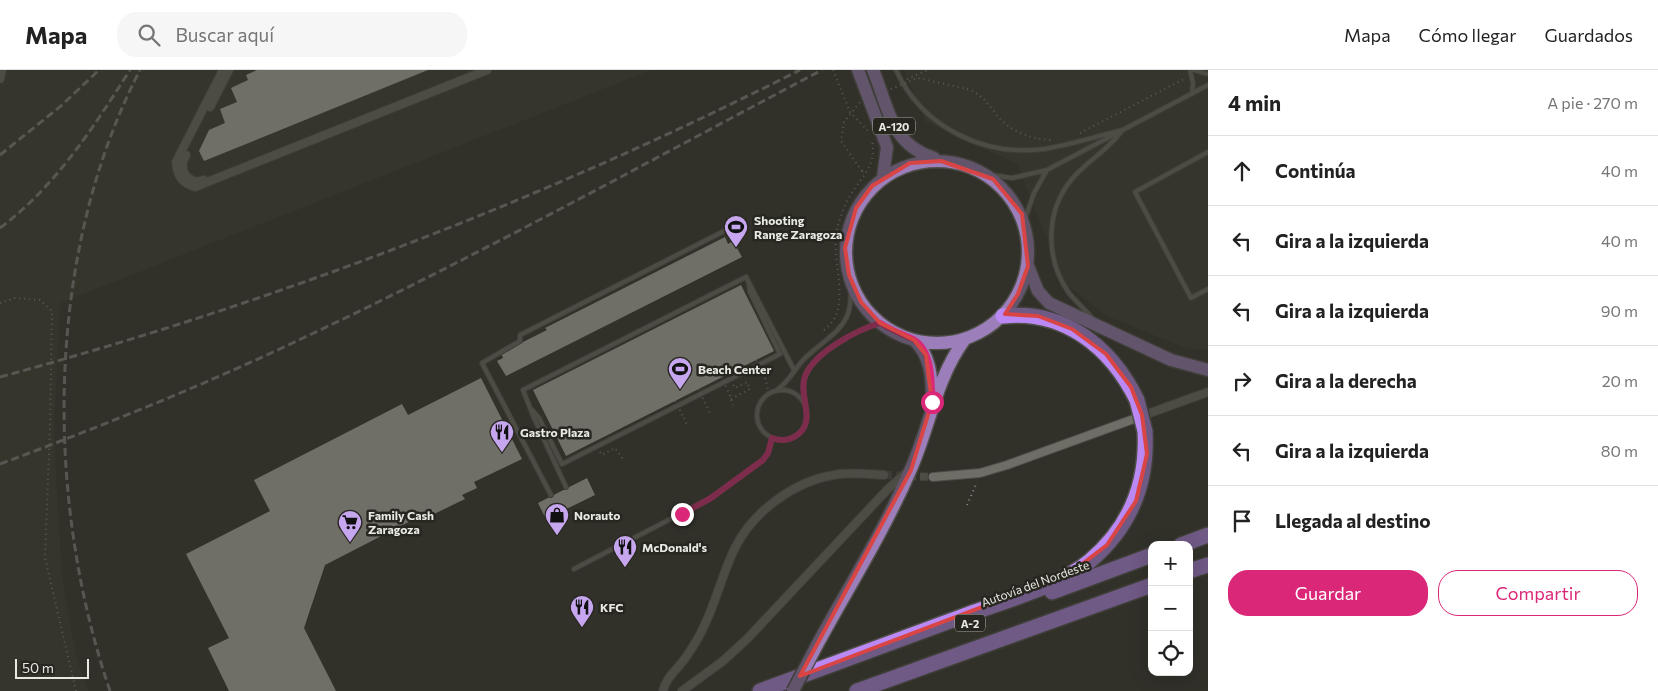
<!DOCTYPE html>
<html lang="es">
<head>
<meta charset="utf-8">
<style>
  :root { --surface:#fff; --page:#f6f6f6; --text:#222; --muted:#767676; --line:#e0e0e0; --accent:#db2777 }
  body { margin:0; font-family:Commissioner,sans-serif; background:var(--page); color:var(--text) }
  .controls { position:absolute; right:15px; bottom:15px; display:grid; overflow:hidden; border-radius:10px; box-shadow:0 5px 20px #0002 }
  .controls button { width:45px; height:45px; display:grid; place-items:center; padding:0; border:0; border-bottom:1px solid var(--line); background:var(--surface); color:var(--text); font:25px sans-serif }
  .scale { position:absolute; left:15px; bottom:12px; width:74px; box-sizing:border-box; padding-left:5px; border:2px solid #e9e9e4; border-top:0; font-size:14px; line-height:18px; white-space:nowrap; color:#e9e9e4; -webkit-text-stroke:4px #272720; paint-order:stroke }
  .stop { position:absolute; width:15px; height:15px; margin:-11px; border:4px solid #db2777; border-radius:50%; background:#fff }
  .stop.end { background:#db2777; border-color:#fff; box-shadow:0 1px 5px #0008 }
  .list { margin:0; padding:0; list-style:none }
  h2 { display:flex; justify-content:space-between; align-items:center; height:65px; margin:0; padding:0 20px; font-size:21px }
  h2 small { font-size:16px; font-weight:400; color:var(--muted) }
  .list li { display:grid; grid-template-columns:32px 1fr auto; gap:15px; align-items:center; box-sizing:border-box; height:70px; padding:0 20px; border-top:1px solid var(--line) }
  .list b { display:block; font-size:19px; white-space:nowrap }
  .list em { font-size:16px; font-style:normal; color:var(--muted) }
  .actions { display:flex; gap:10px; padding:15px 20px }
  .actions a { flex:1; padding:11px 0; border:1px solid var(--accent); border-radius:20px; text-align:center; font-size:18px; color:var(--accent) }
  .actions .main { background:var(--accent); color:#fff }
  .icon { flex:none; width:28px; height:28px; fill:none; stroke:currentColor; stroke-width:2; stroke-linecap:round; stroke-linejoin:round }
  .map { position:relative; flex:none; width:1208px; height:621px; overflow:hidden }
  header { display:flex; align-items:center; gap:30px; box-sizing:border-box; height:70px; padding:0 25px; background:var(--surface); border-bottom:1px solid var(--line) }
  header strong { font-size:24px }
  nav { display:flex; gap:28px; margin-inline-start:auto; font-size:18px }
  .search { width:350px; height:45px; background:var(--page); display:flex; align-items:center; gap:12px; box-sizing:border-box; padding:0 18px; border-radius:20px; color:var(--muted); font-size:19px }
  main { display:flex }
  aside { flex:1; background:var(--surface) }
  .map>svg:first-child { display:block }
  .built { fill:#3b3b2e }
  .building { fill:#bab9b1 }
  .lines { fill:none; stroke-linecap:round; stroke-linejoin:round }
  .minor-tunnel { stroke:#4d4d46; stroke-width:8; stroke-dasharray:8 4; stroke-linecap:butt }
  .service-casing { stroke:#4f4f49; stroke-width:6 }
  .minor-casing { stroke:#4f4f49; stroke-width:10 }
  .primary-casing { stroke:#4f4f49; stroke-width:15 }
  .motorway-casing { stroke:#4f4f49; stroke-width:18 }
  .path { stroke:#8b8b85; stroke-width:2; stroke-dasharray:1 4; stroke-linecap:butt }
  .service { stroke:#6e6d66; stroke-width:4 }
  .minor { stroke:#6e6d66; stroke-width:8 }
  .primary { stroke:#9c7ebb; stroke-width:12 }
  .motorway { stroke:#bb89f3; stroke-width:15 }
  .rail { stroke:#868680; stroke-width:3; stroke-dasharray:8 4; stroke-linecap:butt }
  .primary-bridge-casing { stroke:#4f4f49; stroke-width:15; stroke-linecap:butt }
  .motorway-bridge-casing { stroke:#4f4f49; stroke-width:18; stroke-linecap:butt }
  .path-bridge { stroke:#8b8b85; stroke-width:2; stroke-dasharray:1 4; stroke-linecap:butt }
  .primary-bridge { stroke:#9c7ebb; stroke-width:12 }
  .motorway-bridge { stroke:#bb89f3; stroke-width:15 }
  .route { stroke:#db2777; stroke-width:6 }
  .marked { fill:none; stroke:#d94544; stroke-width:4; stroke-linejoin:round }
  .labels { text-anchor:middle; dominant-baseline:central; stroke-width:5; stroke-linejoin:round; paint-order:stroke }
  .shield { fill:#272720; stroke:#afafa9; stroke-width:1 }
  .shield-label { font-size:11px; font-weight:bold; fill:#e9e9e4 }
  .poi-label { font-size:12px; font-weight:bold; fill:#e9e9e4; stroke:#272720; text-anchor:start }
  .street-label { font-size:12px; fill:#e9e9e4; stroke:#272720 }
</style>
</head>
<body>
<header>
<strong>Mapa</strong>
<div class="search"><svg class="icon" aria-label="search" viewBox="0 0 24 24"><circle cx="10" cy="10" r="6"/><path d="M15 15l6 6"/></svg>Buscar aquí</div>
<nav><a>Mapa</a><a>Cómo llegar</a><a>Guardados</a></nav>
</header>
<main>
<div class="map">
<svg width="1208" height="621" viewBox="0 0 1208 621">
  <rect width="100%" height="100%" fill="#31312a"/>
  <path class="built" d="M0,0H651L60,233L54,353L58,449L64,522L76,585L88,621H0Z
    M904,0H1208V279H1188L1105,245L1065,213L1017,94L926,52Z"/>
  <path class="building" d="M257,0H428L204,91L199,81L209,60L225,53L220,39L237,32L231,18L248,10L246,5Z
    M725,167L728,174L733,171L742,187L506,306L497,291L503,288L501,283L547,260L545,258Z
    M741,215L774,281L566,386L533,320Z
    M481,308L522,389L474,412L477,418L462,425L465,429L430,446L428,442L325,495L304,558L336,621H229L208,578L229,568L186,484L270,441L254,410L402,334L408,345Z
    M587,408L595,425L546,449L538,433Z"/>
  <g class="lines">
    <path class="minor-tunnel" d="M884,405L933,407"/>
    <g class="service-casing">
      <path id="service" d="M896,0C922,57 983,87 1044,79C1070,75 1097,66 1123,60
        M1190,0L1193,13L1192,24
        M1194,0L1208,4
        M1208,82L1135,122L1191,228L1208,219
        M985,104L1012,108L1047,100L1208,15
        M1024,152L1034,123L1047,100
        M1092,248C1085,239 1076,232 1069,223C1045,189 1045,141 1072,109C1087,91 1106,82 1121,62
        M757 345a25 25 0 1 1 50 0a25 25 0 1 1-50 0Z
        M777,320C789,312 795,298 805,288C838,258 857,256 849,205
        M805,333C804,324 802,314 805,306C815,282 857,260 880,253
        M532,340L539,348L562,394L780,284L750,222L749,214
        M566,417L534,348L523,320L746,207L794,300
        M551,425L482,293L520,271V265L738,154
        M574,499L711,428L763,390L768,383L772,368"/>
    </g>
    <g class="minor-casing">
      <path id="minor" d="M223,0L176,92C177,106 182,113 195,117L487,0
        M0,9L2,0
        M210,37L229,0
        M186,85C179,97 183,107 196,112L204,110
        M933,407L980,403L1007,395L1208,322
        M663,621C666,607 678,599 686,587C693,577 700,566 705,554C717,529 723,501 736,476C754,441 795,411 834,405C850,402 868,404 884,405
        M682,621L723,591L747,569L887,420L907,402"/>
    </g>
    <g class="primary-casing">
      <path id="primary" d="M858,0L887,77L883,107
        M873,0C889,38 890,74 934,88
        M846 182a91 91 0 1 1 182 0a91 91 0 1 1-182 0Z
        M1028,196L1038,221L1049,233L1171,290L1208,300
        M914,270C930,285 932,306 932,328
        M817,575C848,518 884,461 910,401C930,357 935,310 965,269"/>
    </g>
    <g class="motorway-casing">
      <path id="motorway" d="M1003,246C1064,239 1111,277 1137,330
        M1181,475L1208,465
        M1189,501L1208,495
        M1052,522L1152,485
        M760,621C830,595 900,569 969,544C1005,531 1062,515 1090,491C1130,457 1148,413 1145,361
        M857,621L1152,515"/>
    </g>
    <path class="path" d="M833,0L850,42L869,62
      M907,9L928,0
      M967,19C981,23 987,33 996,44C1009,61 1030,69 1051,70
      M1080,63L1186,8
      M862,101L865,105
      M0,233L15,228L40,230L52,241L50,356L45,488L76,621
      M824,260C854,238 830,192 837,159C840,148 844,135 850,126C861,107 877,96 872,71
      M765,308L769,323
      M730,325L733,335
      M731,329L750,319L747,312L735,318L733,314
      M707,337L711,345
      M684,348L688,357
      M600,382L602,385L615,378L623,389
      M967,435L977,412"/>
    <use href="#service" class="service"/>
    <use href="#minor" class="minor"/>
    <use href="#primary" class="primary"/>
    <use href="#motorway" class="motorway"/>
    <path class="rail" d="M0,85L62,35L99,0
      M0,158C56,116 93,58 130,0
      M0,307C276,232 545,129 800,0
      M0,394C102,356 202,316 301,269C478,186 649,91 822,0
      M110,621C44,427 45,184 140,0"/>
    <g class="primary-bridge-casing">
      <path id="primary-bridge" d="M793,621L817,575"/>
    </g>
    <g class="motorway-bridge-casing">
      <path id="motorway-bridge" d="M1137,330L1145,361"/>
    </g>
    <path class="path-bridge" d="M862,101L841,71L844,52L861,31L918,8L967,19
      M756,290L765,308
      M721,307L730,325
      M698,319L707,337
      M675,331L684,348"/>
    <use href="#primary-bridge" class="primary-bridge"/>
    <use href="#motorway-bridge" class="motorway-bridge"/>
  </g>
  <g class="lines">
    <path class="route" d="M682,444L711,428L763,390L768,383L772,368C780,371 787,371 794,367C820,353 796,325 806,304C817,281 857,260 880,253C891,260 902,264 913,269C933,280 932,313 932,332"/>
  </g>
  <path d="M0 0H1208V621H0ZM941,91L993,109L1022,144L1028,196L1018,224L1005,244L1038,246L1072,259L1106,284L1131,317L1142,345L1147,384L1136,431L1107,475L1069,504L800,606L911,400L932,332L926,285L914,270L880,253L861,232L849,205L845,178L856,138L872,116L910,93Z" fill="#31312a" fill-opacity=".55" fill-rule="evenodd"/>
  <path class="marked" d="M941,91L993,109L1022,144L1028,196L1018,224L1005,244L1038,246L1072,259L1106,284L1131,317L1142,345L1147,384L1136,431L1107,475L1069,504L800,606L911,400L932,332L926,285L914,270L880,253L861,232L849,205L845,178L856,138L872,116L910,93Z"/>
  <defs>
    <g id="stadium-pin" transform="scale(1.25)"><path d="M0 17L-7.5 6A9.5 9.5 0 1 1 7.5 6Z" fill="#c7a6f0" stroke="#272720"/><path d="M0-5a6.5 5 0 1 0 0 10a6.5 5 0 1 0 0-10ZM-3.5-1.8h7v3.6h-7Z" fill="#111"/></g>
    <g id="restaurant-pin" transform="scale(1.25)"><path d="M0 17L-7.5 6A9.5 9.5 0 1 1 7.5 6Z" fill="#c7a6f0" stroke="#272720"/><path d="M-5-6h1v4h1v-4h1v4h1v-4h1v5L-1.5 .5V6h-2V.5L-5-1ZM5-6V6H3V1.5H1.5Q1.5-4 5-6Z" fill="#111"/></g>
    <g id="shop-pin" transform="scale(1.25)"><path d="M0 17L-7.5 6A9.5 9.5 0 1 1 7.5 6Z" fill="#c7a6f0" stroke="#272720"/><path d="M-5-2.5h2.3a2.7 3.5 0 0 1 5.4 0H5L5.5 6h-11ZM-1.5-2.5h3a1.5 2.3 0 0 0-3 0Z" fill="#111"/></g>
    <g id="supermarket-pin" transform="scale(1.25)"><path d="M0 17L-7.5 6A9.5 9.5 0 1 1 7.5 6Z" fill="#c7a6f0" stroke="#272720"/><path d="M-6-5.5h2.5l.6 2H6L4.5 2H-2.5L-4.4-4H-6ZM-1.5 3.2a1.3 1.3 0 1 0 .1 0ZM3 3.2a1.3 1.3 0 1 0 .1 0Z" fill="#111"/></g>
  </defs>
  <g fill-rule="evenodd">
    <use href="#stadium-pin" x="736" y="157"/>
    <use href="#stadium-pin" x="680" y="299"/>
    <use href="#restaurant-pin" x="502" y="362"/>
    <use href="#shop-pin" x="557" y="445"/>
    <use href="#supermarket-pin" x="350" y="452"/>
    <use href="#restaurant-pin" x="625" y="477"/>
    <use href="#restaurant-pin" x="582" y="537"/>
  </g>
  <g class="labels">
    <g class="shield">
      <rect x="873" y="47.5" width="42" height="17" rx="4"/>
      <rect x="955" y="544.5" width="30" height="17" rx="4"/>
    </g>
    <g class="shield-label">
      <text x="894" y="56">A-120</text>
      <text x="970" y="553">A-2</text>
    </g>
    <g class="poi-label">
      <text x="754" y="150">Shooting<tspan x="754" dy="14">Range Zaragoza</tspan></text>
      <text x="698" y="299">Beach Center</text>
      <text x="520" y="362">Gastro Plaza</text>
      <text x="368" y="445">Family Cash<tspan x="368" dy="14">Zaragoza</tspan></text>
      <text x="574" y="445">Norauto</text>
      <text x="642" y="477">McDonald's</text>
      <text x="600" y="537">KFC</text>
    </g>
    <g class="street-label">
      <text transform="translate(1035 513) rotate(-20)">Autovía del Nordeste</text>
    </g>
  </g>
</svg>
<div class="controls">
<button>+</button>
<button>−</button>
<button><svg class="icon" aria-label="locate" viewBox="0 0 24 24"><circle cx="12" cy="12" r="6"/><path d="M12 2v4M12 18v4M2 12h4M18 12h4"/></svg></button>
</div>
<div class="scale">50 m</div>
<div class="stop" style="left:932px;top:332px"></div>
<div class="stop end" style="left:682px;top:444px"></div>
</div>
<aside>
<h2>4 min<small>A pie · 270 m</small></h2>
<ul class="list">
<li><svg class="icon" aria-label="ahead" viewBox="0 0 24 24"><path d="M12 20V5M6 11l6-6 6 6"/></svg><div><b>Continúa</b></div><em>40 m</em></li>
<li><svg class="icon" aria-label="left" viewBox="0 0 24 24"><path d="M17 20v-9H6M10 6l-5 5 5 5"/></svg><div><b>Gira a la izquierda</b></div><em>40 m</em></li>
<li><svg class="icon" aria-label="left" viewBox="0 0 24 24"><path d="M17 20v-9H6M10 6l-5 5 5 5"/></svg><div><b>Gira a la izquierda</b></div><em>90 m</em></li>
<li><svg class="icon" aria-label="right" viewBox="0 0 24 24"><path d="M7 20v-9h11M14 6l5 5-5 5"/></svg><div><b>Gira a la derecha</b></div><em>20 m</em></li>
<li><svg class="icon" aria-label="left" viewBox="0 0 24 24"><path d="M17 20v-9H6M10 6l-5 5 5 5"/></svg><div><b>Gira a la izquierda</b></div><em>80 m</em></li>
<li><svg class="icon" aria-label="arrive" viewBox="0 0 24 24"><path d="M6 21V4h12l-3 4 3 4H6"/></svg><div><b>Llegada al destino</b></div></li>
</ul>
<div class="actions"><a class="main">Guardar</a><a>Compartir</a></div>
</aside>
</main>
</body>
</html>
